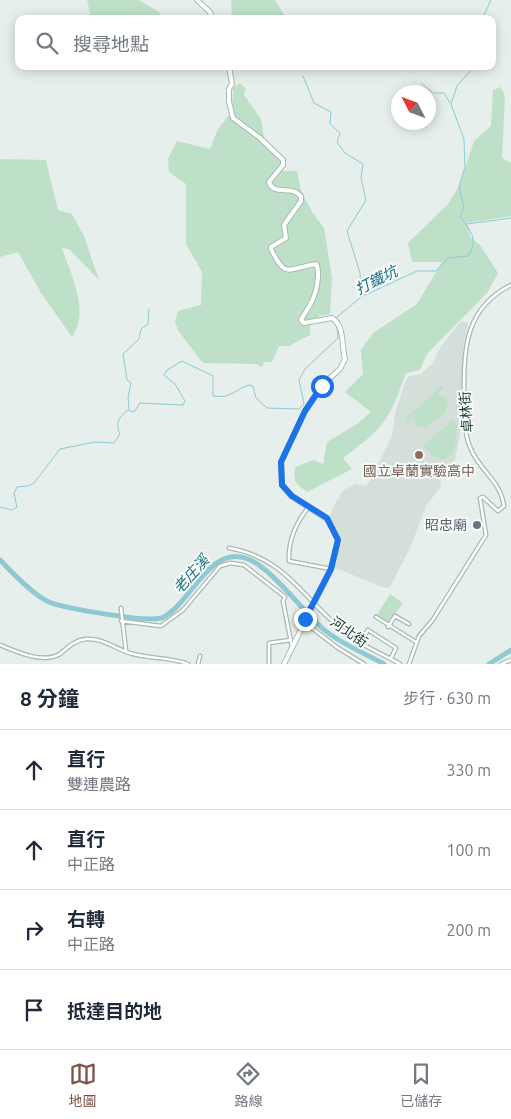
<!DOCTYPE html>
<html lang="zh-TW">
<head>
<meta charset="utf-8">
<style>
  :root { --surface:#fff; --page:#f2f2f3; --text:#1f2937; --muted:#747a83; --line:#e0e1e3; --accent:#7f5249 }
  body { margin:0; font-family:Ubuntu,"Noto Sans TC",sans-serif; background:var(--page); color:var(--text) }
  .compass { position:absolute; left:391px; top:85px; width:45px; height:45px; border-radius:50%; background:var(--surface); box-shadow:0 2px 12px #0003; rotate:312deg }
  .stop { position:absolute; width:15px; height:15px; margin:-11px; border:4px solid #1a73e8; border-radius:50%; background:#fff }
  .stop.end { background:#1a73e8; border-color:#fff; box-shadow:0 1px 5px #0008 }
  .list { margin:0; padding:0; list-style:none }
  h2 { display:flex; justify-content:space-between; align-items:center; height:65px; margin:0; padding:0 20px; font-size:21px }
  h2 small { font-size:16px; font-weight:400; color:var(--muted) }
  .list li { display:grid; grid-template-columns:32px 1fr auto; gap:15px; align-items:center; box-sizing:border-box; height:80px; padding:0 20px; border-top:1px solid var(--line) }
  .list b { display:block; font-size:19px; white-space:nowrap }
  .list p { margin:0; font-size:16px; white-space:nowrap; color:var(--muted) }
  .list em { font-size:16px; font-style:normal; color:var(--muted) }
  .icon { flex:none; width:28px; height:28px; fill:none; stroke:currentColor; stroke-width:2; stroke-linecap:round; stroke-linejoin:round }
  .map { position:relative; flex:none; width:511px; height:664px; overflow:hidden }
  .search { position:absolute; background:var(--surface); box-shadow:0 2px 12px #0003; left:15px; right:15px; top:15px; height:55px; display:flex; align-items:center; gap:12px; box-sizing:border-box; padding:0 18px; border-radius:10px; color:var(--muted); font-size:19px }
  .sheet { height:385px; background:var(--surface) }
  nav { display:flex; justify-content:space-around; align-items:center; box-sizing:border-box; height:70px; border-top:1px solid var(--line); background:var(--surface); font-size:14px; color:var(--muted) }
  nav a { display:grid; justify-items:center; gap:2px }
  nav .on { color:var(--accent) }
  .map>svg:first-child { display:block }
  .built { fill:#d4dfda }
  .green { fill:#bfe0c8 }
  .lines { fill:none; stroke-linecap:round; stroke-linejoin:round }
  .stream { stroke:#8ec9d4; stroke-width:1 }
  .river { stroke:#8ec9d4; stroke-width:5 }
  .street-casing { stroke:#a8b8b2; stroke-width:5 }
  .secondary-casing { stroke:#a4bbb3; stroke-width:6 }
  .street { stroke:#fff; stroke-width:2.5 }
  .secondary { stroke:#fff; stroke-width:4 }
  .route { stroke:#1a73e8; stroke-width:6 }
  .education-dot { fill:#8d6e63; stroke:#f7fbf9; stroke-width:2 }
  .worship-dot { fill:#6b7280; stroke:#f7fbf9; stroke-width:2 }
  .labels { text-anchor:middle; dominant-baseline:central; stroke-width:4; stroke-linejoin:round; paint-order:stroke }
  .street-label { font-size:14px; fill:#24423a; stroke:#f7fbf9 }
  .education-label { font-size:14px; fill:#785e54; stroke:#f7fbf9 }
  .worship-label { font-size:14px; fill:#5b616d; stroke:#f7fbf9; text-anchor:end }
  .water-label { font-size:15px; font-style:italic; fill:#1c6f80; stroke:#f7fbf9 }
</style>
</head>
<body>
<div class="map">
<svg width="511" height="664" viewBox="0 0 511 664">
  <rect width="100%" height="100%" fill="#e6efeb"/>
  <path class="built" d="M461,321L468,323L463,349L460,435L455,459L441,479L440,488L426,506L411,546L390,587L385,588L333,567L341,542L330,517L333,507L343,491L355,484L366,486L370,480L392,436L395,413L407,377L421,374L433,363L440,348Z"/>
  <path class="green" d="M87,0H139L161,13L158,19H105L101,16L91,18Z
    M231,0H275L287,19H232Z
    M240,83L246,89L244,95L261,119L265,146L279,160L284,171H297L301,190L312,212L324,228L332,278L330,314L319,316L310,326V335L289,346H279L272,362H264L262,367L256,364L203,363L179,332L175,322L178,311L201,305L202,272L186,244V184L169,172L168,159L177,141L210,149L218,129L232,111L233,88Z
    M501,87L505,96L502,158L511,163V216L467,223L471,238L480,245L498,273L487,293L427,354L420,370L406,373C388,422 385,427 343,458L352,469L307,492C296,484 293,481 295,467L314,460L323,464L327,442L357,424L371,412L345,392L363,374L361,350L373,333L417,304L442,262H412L408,243L448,204L459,186L474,141L491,126L493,90Z
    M0,159L46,160L58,210L72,214L84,236L99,280L69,249L62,248C71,276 90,309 72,337L41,293L18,252L0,257Z
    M441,386L443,388L438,393L448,400L446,412L426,428L416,425L413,416L407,421L405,419Z
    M453,419L457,425L456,442L452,455L443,460L434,457L423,446Z
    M390,594L403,603L387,625L377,615Z"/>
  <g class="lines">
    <path class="stream" d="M482,19L491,0
      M303,76L314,103L331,112L330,124L340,133L337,142L345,153L363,164L361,178L366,200L347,231L360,273L361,297
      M421,83L433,93H444L450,103
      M467,224L511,218
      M337,321V317L361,297L417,271H436L448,258L468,256C479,240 471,231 460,217L464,208L459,186L465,167L464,139L451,104L457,86L471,70L470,66
      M129,409L128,397L131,383L127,380L123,354L139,339L141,329L148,324L149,309
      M0,507L12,510L17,507L14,493L17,487L28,486L34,483L60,449L95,442L114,443L120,434C115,423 118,418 128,410L134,412L140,403L183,405L185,401L175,384L164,375L167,370L182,361L213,376V396C231,399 234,390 249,385L253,386L256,398L267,408L299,409L304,404L299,380L305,369L338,338L337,327"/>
    <path class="river" d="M0,560C13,573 33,595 49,602C64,608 152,624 164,617C192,601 210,544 248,559C270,567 303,611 322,628C337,642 366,654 384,664
      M489,664L511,650"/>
    <g class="street-casing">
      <path id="street" d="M308,508C296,523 288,542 289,561L331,569
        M229,548C287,558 304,601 347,634C362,646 383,654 400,664
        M121,608L126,651
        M376,617L416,642
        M121,621L161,626L183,610L220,566L230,563L244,565L285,597L283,601L292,647
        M304,622L338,648L364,664
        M388,627L395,616L409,624
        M360,642L368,630L396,648L391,658
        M0,645C17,652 43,664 60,654C68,647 75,640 86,639C105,638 116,650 133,654C151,659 171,657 188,664
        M198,664L200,656
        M269,664V643L291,640
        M409,664L419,636L432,621L486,535L480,498L483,497L498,511L504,506C500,479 479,471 470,447C463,429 464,409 464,390C464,346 466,308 511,285
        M501,664L511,660"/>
    </g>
    <g class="secondary-casing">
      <path id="secondary" d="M197,0L210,12L212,19
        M229,66L232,84L229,89V102L233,118L260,138L283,160V165L269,182C274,197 293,184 301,197V201L284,225L286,238L271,247V249C286,280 288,268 316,264C321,273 316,294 311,303C308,309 304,314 301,320L304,323L332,318C345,326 341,344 345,359L340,369L321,386L305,411L281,462L282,485L291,496L327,519L338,539L331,569L284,664"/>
    </g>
    <use href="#street" class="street"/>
    <use href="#secondary" class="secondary"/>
  </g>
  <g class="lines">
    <path class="route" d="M305,619L331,569L338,540L327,518L292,496L282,485L281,462L305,411L322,386"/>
  </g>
  <circle class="education-dot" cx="419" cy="455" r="5"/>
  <circle class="worship-dot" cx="477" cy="525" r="5"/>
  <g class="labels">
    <g class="street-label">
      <text transform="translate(466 412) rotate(-94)">卓林街</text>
      <text transform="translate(349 632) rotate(35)">河北街</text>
    </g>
    <g class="education-label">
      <text x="419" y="471">國立卓蘭實驗高中</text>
    </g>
    <g class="worship-label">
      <text x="467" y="525">昭忠廟</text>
    </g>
    <g class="water-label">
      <text transform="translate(376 280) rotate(-27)">打鐵坑</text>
      <text transform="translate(191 574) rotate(-48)">老庄溪</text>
    </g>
  </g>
</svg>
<svg class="compass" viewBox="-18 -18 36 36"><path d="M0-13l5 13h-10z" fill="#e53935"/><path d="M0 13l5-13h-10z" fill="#747a83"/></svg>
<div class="stop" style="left:322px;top:386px"></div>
<div class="stop end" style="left:305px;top:619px"></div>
<div class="search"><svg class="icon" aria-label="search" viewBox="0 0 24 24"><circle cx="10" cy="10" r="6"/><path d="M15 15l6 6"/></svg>搜尋地點</div>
</div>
<section class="sheet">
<h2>8 分鐘<small>步行 · 630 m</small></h2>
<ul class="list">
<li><svg class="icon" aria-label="ahead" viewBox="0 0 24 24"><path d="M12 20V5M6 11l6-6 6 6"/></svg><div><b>直行</b><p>雙連農路</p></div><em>330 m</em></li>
<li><svg class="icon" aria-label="ahead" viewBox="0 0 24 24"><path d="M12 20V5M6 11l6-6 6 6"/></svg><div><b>直行</b><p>中正路</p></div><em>100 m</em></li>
<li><svg class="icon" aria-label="right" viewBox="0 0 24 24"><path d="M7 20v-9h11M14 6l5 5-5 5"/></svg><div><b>右轉</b><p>中正路</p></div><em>200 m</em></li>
<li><svg class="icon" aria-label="arrive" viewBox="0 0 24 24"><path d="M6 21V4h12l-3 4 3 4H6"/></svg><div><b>抵達目的地</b></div></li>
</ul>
</section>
<nav>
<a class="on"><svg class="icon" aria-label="map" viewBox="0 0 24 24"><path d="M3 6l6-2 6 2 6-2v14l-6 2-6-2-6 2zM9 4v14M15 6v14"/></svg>地圖</a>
<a><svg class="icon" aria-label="directions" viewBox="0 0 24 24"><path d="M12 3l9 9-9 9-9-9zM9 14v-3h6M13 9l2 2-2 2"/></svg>路線</a>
<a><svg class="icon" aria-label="saved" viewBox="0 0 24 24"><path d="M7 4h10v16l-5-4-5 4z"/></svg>已儲存</a>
</nav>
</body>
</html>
